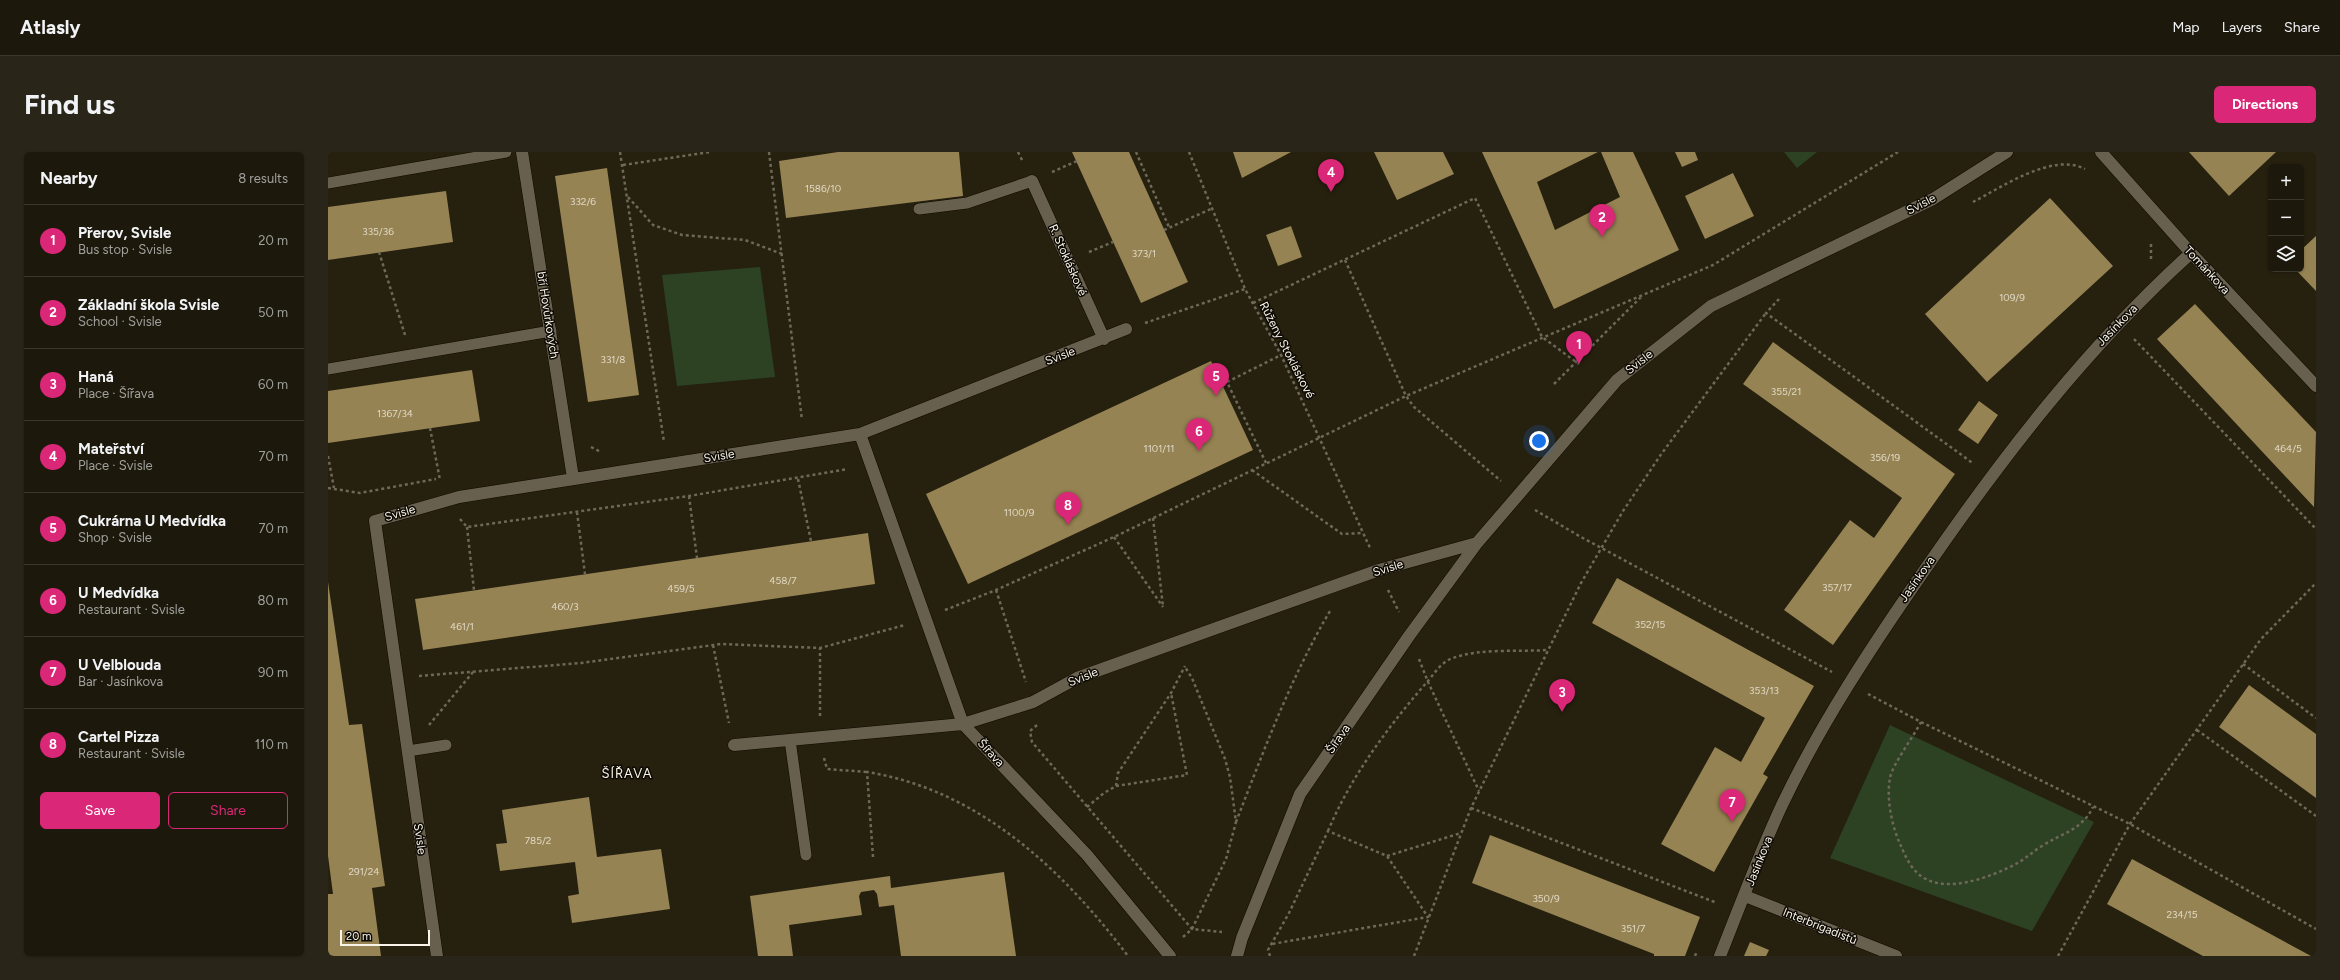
<!DOCTYPE html>
<html lang="en">
<head>
<meta charset="utf-8">
<style>
  :root { --surface:#1c180b; --page:#292519; --text:#f1f3f6; --muted:#a0a09d; --line:#3a372c; --accent:#db2777 }
  body { margin:0; font-family:Figtree,sans-serif; background:var(--page); color:var(--text) }
  .controls { position:absolute; right:12px; top:12px; display:grid; overflow:hidden; border-radius:6px; box-shadow:0 1px 3px #0004 }
  .controls button { width:36px; height:36px; display:grid; place-items:center; padding:0; border:0; border-bottom:1px solid var(--line); background:var(--surface); color:var(--text); font:20px sans-serif }
  .scale { position:absolute; left:12px; bottom:10px; width:90px; box-sizing:border-box; padding-left:4px; border:2px solid #f9f4e9; border-top:0; font-size:11px; line-height:14px; white-space:nowrap; color:#f9f4e9; -webkit-text-stroke:3px #0d0a04; paint-order:stroke }
  .you { position:absolute; left:1211px; top:289px; width:14px; height:14px; margin:-10px; border:3px solid #fff; border-radius:50%; background:#1a73e8; box-shadow:0 0 0 6px #1a73e833 }
  .badge { display:grid; place-items:center; width:26px; height:26px; border-radius:50%; background:var(--accent); color:#fff; font-size:13px; font-weight:700 }
  .pin { position:absolute; translate:-50% -33px; filter:drop-shadow(0 1px 2px #0008) }
  .pin::after { content:''; position:absolute; top:21px; width:14px; height:12px; background:inherit; clip-path:polygon(0 0,100% 0,50% 100%) }
  .list { margin:0; padding:0; list-style:none }
  h2 { display:flex; justify-content:space-between; align-items:center; height:52px; margin:0; padding:0 16px; font-size:17px }
  h2 small { font-size:13px; font-weight:400; color:var(--muted) }
  .list li { display:grid; grid-template-columns:26px 1fr auto; gap:12px; align-items:center; box-sizing:border-box; height:72px; padding:0 16px; border-top:1px solid var(--line) }
  .list b { display:block; font-size:15px; white-space:nowrap }
  .list p { margin:0; font-size:13px; white-space:nowrap; color:var(--muted) }
  .list em { font-size:13px; font-style:normal; color:var(--muted) }
  .actions { display:flex; gap:8px; padding:12px 16px }
  .actions a { flex:1; padding:9px 0; border:1px solid var(--accent); border-radius:6px; text-align:center; font-size:14px; color:var(--accent) }
  .actions .main { background:var(--accent); color:#fff }
  .icon { flex:none; width:22px; height:22px; fill:none; stroke:currentColor; stroke-width:2; stroke-linecap:round; stroke-linejoin:round }
  .map { position:relative; flex:none; width:1988px; height:804px; overflow:hidden; border-radius:6px }
  header { display:flex; align-items:center; gap:24px; box-sizing:border-box; height:56px; padding:0 20px; background:var(--surface); border-bottom:1px solid var(--line) }
  header strong { font-size:19px }
  nav { display:flex; gap:22px; margin-inline-start:auto; font-size:14px }
  .intro { display:flex; align-items:center; justify-content:space-between; box-sizing:border-box; height:96px; padding:0 24px }
  h1 { margin:0; font-size:28px }
  .button { padding:10px 18px; border-radius:6px; background:var(--accent); color:#fff; font-size:14px; font-weight:700 }
  main { display:flex; gap:24px; padding:0 24px }
  aside { flex:1; background:var(--surface); border-radius:6px; box-shadow:0 1px 3px #0004 }
  .map>svg:first-child { display:block }
  .green { fill:#2c4223 }
  .building { fill:#968353 }
  .lines { fill:none; stroke-linecap:round; stroke-linejoin:round }
  .service-casing { stroke:#0f0900; stroke-width:12 }
  .minor-casing { stroke:#0f0900; stroke-width:13 }
  .path { stroke:#6e6859; stroke-width:2.5; stroke-dasharray:3 3; stroke-linecap:butt }
  .service { stroke:#68604e; stroke-width:11 }
  .minor { stroke:#68604e; stroke-width:12 }
  .labels { text-anchor:middle; dominant-baseline:central; stroke-width:3; stroke-linejoin:round; paint-order:stroke }
  .number-label { font-size:10px; fill:#e0d8c4 }
  .street-label { font-size:12px; fill:#f9f4e9; stroke:#0d0a04 }
  .neighbourhood-label { font-size:13px; letter-spacing:1px; fill:#f9f4e9; stroke:#0d0a04 }
</style>
</head>
<body>
<header>
<strong>Atlasly</strong>
<nav><a>Map</a><a>Layers</a><a>Share</a></nav>
</header>
<div class="intro"><h1>Find us</h1><a class="button">Directions</a></div>
<main>
<aside>
<h2>Nearby<small>8 results</small></h2>
<ul class="list">
<li><span class="badge">1</span><div><b>Přerov, Svisle</b><p>Bus stop · Svisle</p></div><em>20 m</em></li>
<li><span class="badge">2</span><div><b>Základní škola Svisle</b><p>School · Svisle</p></div><em>50 m</em></li>
<li><span class="badge">3</span><div><b>Haná</b><p>Place · Šířava</p></div><em>60 m</em></li>
<li><span class="badge">4</span><div><b>Mateřství</b><p>Place · Svisle</p></div><em>70 m</em></li>
<li><span class="badge">5</span><div><b>Cukrárna U Medvídka</b><p>Shop · Svisle</p></div><em>70 m</em></li>
<li><span class="badge">6</span><div><b>U Medvídka</b><p>Restaurant · Svisle</p></div><em>80 m</em></li>
<li><span class="badge">7</span><div><b>U Velblouda</b><p>Bar · Jasínkova</p></div><em>90 m</em></li>
<li><span class="badge">8</span><div><b>Cartel Pizza</b><p>Restaurant · Svisle</p></div><em>110 m</em></li>
</ul>
<div class="actions"><a class="main">Save</a><a>Share</a></div>
</aside>
<div class="map">
<svg width="1988" height="804" viewBox="0 0 1988 804">
  <rect width="100%" height="100%" fill="#26200f"/>
  <path class="green" d="M1456,0H1489L1469,16Z
    M432,115L447,225L349,234L334,123Z
    M1562,573L1766,670L1704,779L1502,706Z"/>
  <path class="building" d="M510,0H631L635,44L458,66L451,9Z
    M744,0H801L860,130L813,151Z
    M905,0H963L914,26Z
    M1046,0H1115L1126,22L1069,48Z
    M1154,0H1270L1209,30L1227,78L1292,45L1273,0H1305L1351,98L1226,157Z
    M1347,0H1367L1370,8L1354,15Z
    M1861,0H1948L1901,44Z
    M279,16L311,243L260,250L227,24Z
    M1405,21L1426,64L1377,87L1357,44Z
    M118,39L125,90L0,108V55Z
    M1722,46L1785,114L1659,230L1597,162Z
    M963,74L974,105L950,114L938,83Z
    M1988,84V139L1967,117H1973V98Z
    M1867,152L1988,280L1986,355L1829,187Z
    M1445,190L1627,322L1505,493L1456,458L1522,368L1546,386L1574,346L1415,232Z
    M883,209L925,298L640,432L598,342Z
    M144,218L152,269L0,291V239Z
    M1651,249L1670,263L1650,292L1630,278Z
    M540,381L547,432L95,498L87,447Z
    M1289,426L1486,534L1435,622L1440,625L1386,720L1333,692L1387,595L1413,610L1437,566L1264,471Z
    M0,430L21,573L34,572L57,734L44,736L53,804H0V742H5L0,704Z
    M1921,533L1988,582V646L1891,575Z
    M261,645L269,705L333,697L342,757L244,771L240,744L251,742L247,710L172,719L168,692L179,691L174,658Z
    M1162,683L1372,765L1357,804H1326V802L1144,731Z
    M1804,707L1983,804H1875L1779,752Z
    M676,720L688,804H573L566,753L551,755L549,742L546,738L533,740L531,744L534,763L461,773L465,804H430L422,744L562,724L563,736Z
    M1422,790L1441,798L1438,804H1416Z"/>
  <g class="lines">
    <g class="service-casing">
      <path id="service" d="M0,31L178,0
        M591,57L639,51L704,29
        M0,217L223,179
        M462,588L478,703
        M80,599L118,593"/>
    </g>
    <g class="minor-casing">
      <path id="minor" d="M194,0L245,326
        M1773,0L1863,101L1988,234
        M704,29L776,187
        M532,282L635,572L759,703L842,804
        M406,593L635,572L705,550L749,526L1006,434L1051,418L1149,391
        M1417,744L1568,804
        M109,804L47,369L131,345L532,282L798,177
        M909,804L914,786L972,642L1081,484L1149,391L1289,228L1383,154L1605,47L1679,0
        M1392,804C1412,754 1431,702 1454,653C1493,571 1544,494 1596,419C1675,304 1759,195 1863,101"/>
    </g>
    <path class="path" d="M292,0L336,290
      M441,0L474,268
      M690,0L695,10
      M808,0L841,75
      M861,0L917,137L953,203L1043,398
      M295,13L382,0
      M724,20L749,9
      M300,45L325,73L354,83L417,88L454,102
      M1645,50C1674,35 1725,0 1757,17
      M836,78L885,56
      M51,100L77,183
      M761,100L785,90
      M1823,107V91
      M1017,108L1078,244L1086,255L1173,329
      M1451,147L1438,161L1646,312
      M925,151L1147,46L1214,185L1251,212
      M817,171L917,137
      M1806,187L1988,377
      M1226,232L1313,145
      M102,276L112,328
      M263,295L273,300
      M0,304L6,336
      M938,311L899,230L953,203
      M924,318L1014,382L1035,381
      M470,327L483,389
      M0,336L32,341L108,327
      M361,344L369,406
      M1207,358L1253,385L1504,520
      M249,360L257,422
      M825,366L835,455
      M132,367L139,375L361,344L520,317
      M139,375L146,438
      M786,385L835,455
      M668,438L698,530
      M1060,438L1071,460
      M617,458L668,438L786,385L1078,244L1385,113L1570,0
      M385,493L401,571
      M1091,507L1100,530L1151,639
      M1915,512L1988,566
      M91,524L253,511L393,492L492,496L577,473
      M1540,542L1593,570L1802,672L1988,777
      M492,564V496
      M1593,570C1586,584 1564,613 1562,626C1558,647 1564,675 1573,694C1578,706 1584,719 1596,726C1621,741 1662,725 1686,713C1696,708 1704,700 1714,694C1734,681 1754,678 1765,655
      M101,573L145,520
      M709,573L702,579L704,590L864,777L894,780
      M1869,578L1988,664
      M496,606L499,617L539,620
      M788,634L859,623L843,541
      M759,655L776,641L788,634L790,621L843,541L857,514
      M1143,656L1389,751
      M908,670C936,598 963,525 1002,459
      M1000,679C1023,624 1060,575 1099,530C1107,521 1113,510 1125,506C1151,496 1191,500 1219,498
      M1059,704L1133,681
      M545,705L539,620C651,638 734,717 800,804
      M855,785L864,777L898,707L908,670L902,625L897,607L864,526L857,515
      M942,804L940,798L961,761L1000,679L1059,704L1100,765L944,792
      M1086,804L1143,656L1253,431L1295,359L1334,301L1438,161
      M1367,804L1369,799
      M1730,804L1802,672L1933,487L1988,431"/>
    <use href="#service" class="service"/>
    <use href="#minor" class="minor"/>
  </g>
  <g class="labels">
    <g class="number-label">
      <text x="495" y="36">1586/10</text>
      <text x="255" y="49">332/6</text>
      <text x="50" y="79">335/36</text>
      <text x="816" y="101">373/1</text>
      <text x="1684" y="145">109/9</text>
      <text x="285" y="207">331/8</text>
      <text x="1458" y="239">355/21</text>
      <text x="67" y="261">1367/34</text>
      <text x="831" y="296">1101/11</text>
      <text x="1960" y="296">464/5</text>
      <text x="1557" y="305">356/19</text>
      <text x="691" y="360">1100/9</text>
      <text x="455" y="428">458/7</text>
      <text x="1509" y="435">357/17</text>
      <text x="353" y="436">459/5</text>
      <text x="237" y="454">460/3</text>
      <text x="1322" y="472">352/15</text>
      <text x="134" y="474">461/1</text>
      <text x="1436" y="538">353/13</text>
      <text x="210" y="688">785/2</text>
      <text x="36" y="719">291/24</text>
      <text x="1218" y="746">350/9</text>
      <text x="1854" y="762">234/15</text>
      <text x="1305" y="776">351/7</text>
    </g>
    <g class="street-label">
      <text transform="translate(1593 52) rotate(-27)">Svisle</text>
      <text transform="translate(740 108) rotate(66)">R. Stokláskové</text>
      <text transform="translate(1879 118) rotate(47)">Tománkova</text>
      <text transform="translate(220 163) rotate(81)">bří Hovůrkových</text>
      <text transform="translate(1789 173) rotate(-46)">Jasínkova</text>
      <text transform="translate(959 198) rotate(63)">Růženy Stokláskové</text>
      <text transform="translate(732 204) rotate(-21)">Svisle</text>
      <text transform="translate(1311 210) rotate(-38)">Svisle</text>
      <text transform="translate(391 304) rotate(-9)">Svisle</text>
      <text transform="translate(72 361) rotate(-16)">Svisle</text>
      <text transform="translate(1060 416) rotate(-17)">Svisle</text>
      <text transform="translate(1589 427) rotate(-55)">Jasínkova</text>
      <text transform="translate(755 525) rotate(-22)">Svisle</text>
      <text transform="translate(1010 587) rotate(-55)">Šířava</text>
      <text transform="translate(663 601) rotate(47)">Šířava</text>
      <text transform="translate(92 687) rotate(82)">Svisle</text>
      <text transform="translate(1431 709) rotate(-68)">Jasínkova</text>
      <text transform="translate(1492 774) rotate(22)">Interbrigadistů</text>
    </g>
    <g class="neighbourhood-label">
      <text x="299" y="621">ŠÍŘAVA</text>
    </g>
  </g>
</svg>
<div class="controls">
<button>+</button>
<button>−</button>
<button><svg class="icon" aria-label="layers" viewBox="0 0 24 24"><path d="M12 4l9 5-9 5-9-5zM3 14l9 5 9-5"/></svg></button>
</div>
<div class="scale">20 m</div>
<div class="you"></div>
<div class="pin badge" style="left:1251px;top:212px">1</div>
<div class="pin badge" style="left:1274px;top:85px">2</div>
<div class="pin badge" style="left:1234px;top:560px">3</div>
<div class="pin badge" style="left:1003px;top:40px">4</div>
<div class="pin badge" style="left:888px;top:244px">5</div>
<div class="pin badge" style="left:871px;top:299px">6</div>
<div class="pin badge" style="left:1404px;top:670px">7</div>
<div class="pin badge" style="left:740px;top:373px">8</div>
</div>
</main>
</body>
</html>
